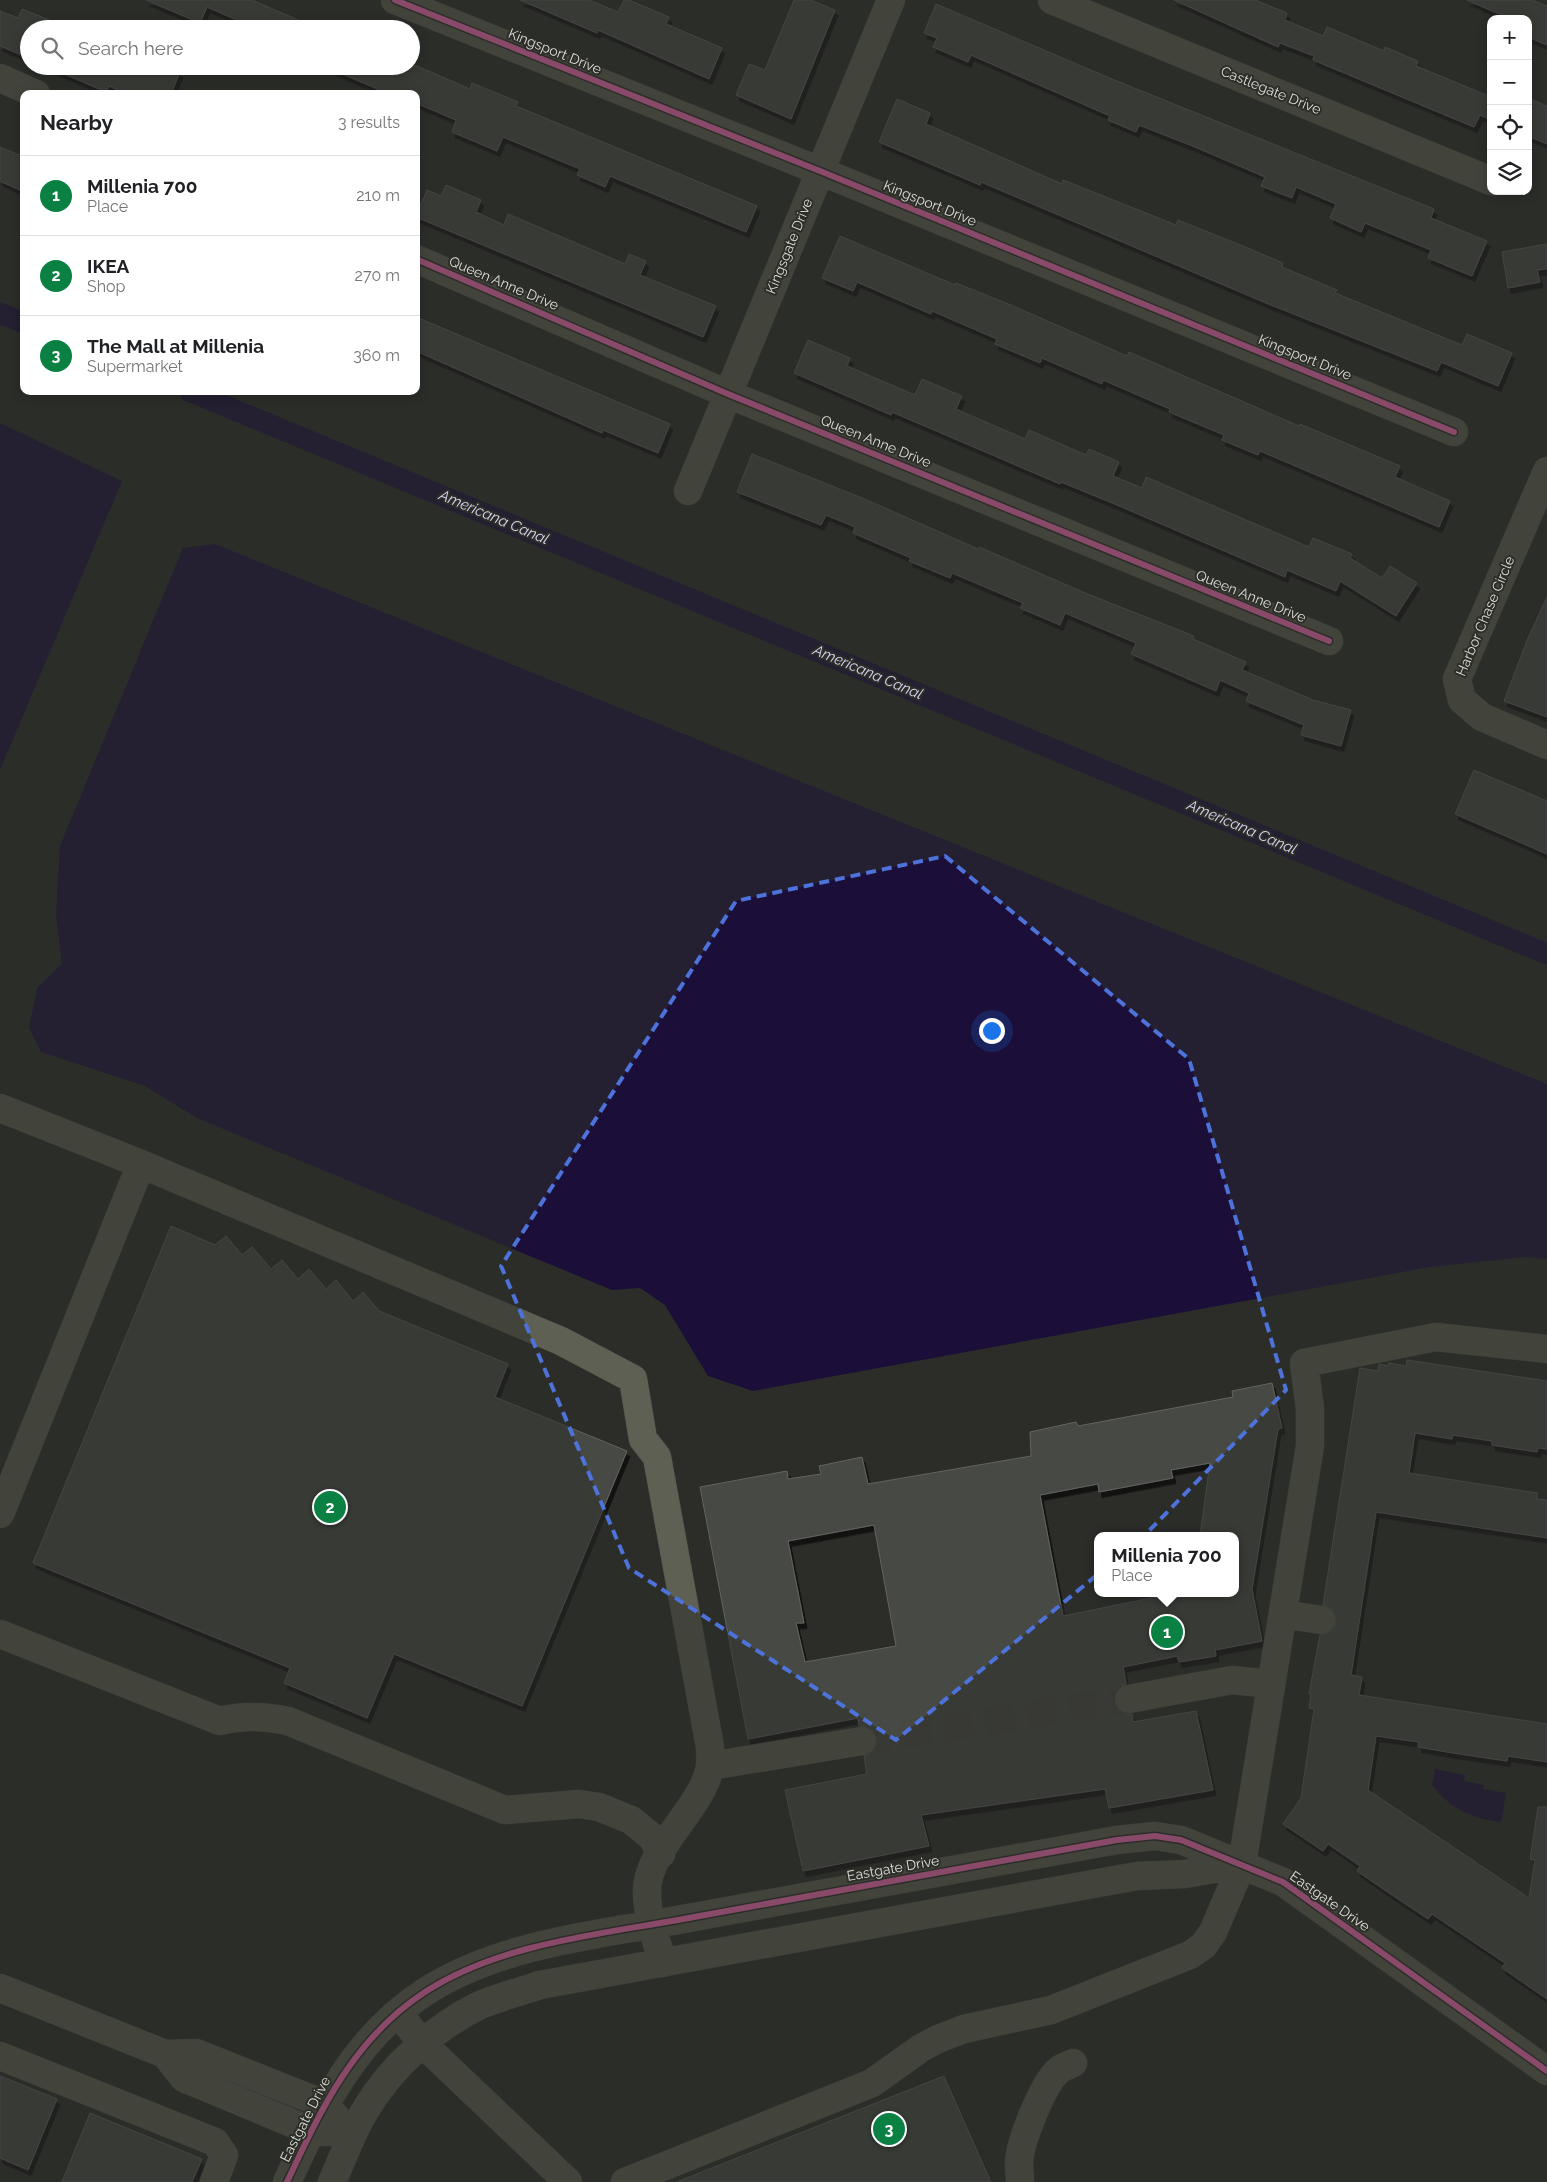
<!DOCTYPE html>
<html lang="en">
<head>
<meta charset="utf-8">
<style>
  :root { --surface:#fff; --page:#f2f2f2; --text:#202124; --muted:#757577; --line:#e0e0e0; --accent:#0b8043 }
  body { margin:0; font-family:Raleway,sans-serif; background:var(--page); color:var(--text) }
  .controls { position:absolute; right:15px; top:15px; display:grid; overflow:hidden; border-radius:10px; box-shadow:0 2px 12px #0003 }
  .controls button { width:45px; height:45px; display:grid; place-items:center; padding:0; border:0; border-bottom:1px solid var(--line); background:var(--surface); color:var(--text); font:25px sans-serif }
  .you { position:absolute; left:991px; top:1030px; width:18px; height:18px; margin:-12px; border:4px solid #fff; border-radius:50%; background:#1a73e8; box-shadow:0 0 0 8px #1a73e833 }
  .badge { display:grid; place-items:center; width:32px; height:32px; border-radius:50%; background:var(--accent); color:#fff; font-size:16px; font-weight:700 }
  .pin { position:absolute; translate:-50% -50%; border:2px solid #fff; box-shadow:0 1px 5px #0006 }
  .popup { position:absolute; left:1094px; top:1532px; width:145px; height:65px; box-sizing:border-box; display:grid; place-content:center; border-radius:10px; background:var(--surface); filter:drop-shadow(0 1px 4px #0005); font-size:16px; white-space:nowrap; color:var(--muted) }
  .popup b { font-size:19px; color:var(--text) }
  .popup::after { content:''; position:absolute; left:50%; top:100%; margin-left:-10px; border:10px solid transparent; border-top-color:var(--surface) }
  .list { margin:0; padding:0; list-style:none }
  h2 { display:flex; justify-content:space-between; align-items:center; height:65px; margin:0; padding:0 20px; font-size:21px }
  h2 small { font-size:16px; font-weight:400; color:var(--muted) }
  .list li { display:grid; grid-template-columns:32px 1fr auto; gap:15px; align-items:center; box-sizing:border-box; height:80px; padding:0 20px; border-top:1px solid var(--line) }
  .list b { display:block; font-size:19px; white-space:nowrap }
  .list p { margin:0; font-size:16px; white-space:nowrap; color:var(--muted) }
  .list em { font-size:16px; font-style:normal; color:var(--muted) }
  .icon { flex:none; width:28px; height:28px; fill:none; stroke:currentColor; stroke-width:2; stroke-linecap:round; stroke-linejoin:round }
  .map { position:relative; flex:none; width:1547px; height:2182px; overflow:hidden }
  .search { position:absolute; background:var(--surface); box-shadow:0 2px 12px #0003; left:20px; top:20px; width:400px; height:55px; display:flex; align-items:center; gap:12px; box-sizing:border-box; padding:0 18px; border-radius:28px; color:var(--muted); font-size:19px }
  .panel { position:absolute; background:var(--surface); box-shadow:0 2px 12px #0003; left:20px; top:90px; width:400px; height:305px; border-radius:10px }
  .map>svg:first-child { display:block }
  .water { fill:#1b0f3a }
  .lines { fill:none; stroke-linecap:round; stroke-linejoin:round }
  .canal { stroke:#1b0f3a; stroke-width:21 }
  .building { fill:#474845; stroke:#636361; fill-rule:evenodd; filter:url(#shadow) }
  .minor-tunnel { stroke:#474844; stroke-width:28; stroke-dasharray:28 14; stroke-linecap:butt }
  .minor-casing { stroke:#484946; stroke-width:29 }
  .minor { stroke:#5e6053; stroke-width:28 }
  .cycleway-casing { stroke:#2d2e28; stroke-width:9 }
  .cycleway { stroke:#f96db3; stroke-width:6 }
  .marked { fill:none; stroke:#4d72d9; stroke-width:4; stroke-dasharray:10 6; stroke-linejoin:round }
  .labels { text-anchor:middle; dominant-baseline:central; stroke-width:4; stroke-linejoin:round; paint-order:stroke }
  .street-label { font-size:14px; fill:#dedfdb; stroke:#2d2e28 }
  .water-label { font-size:15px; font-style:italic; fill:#d7d4f6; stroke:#2d2e28 }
</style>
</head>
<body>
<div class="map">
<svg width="1547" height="2182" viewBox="0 0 1547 2182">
  <defs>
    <filter id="shadow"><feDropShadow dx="3" dy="5.5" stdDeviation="0" flood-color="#0009"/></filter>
  </defs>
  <rect width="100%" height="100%" fill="#2c2d29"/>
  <path class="water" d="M0,423L122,481L0,770Z
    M215,544L1547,1084V1259L1526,1257L1430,1267L753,1391L708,1376L665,1305L640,1288L612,1290L197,1118L145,1086L41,1052L29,1028L37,988L62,964L56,914L60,846L183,548Z
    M1435,1769L1465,1775L1464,1781L1484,1785L1483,1789L1506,1793L1501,1822C1473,1819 1449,1808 1432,1785Z"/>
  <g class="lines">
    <path class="canal" d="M0,313L24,323
      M189,391L1547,954"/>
  </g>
  <path class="building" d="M146,0H252L319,29H233L237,20L207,7L200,23Z
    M520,0H589L618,12L624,0H629L669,17L666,24L722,48L709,79L598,30L597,33Z
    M794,0H810L835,10L791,119L736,95L749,64L765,70Z
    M1174,0H1255L1287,13L1285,20L1323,36L1327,27L1384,51L1385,47L1418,61L1416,66L1491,97V120L1480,115L1474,127L1313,60L1314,56L1280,43L1278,47Z
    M1467,0H1532L1547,6V45L1528,37V19H1511Z
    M936,4L1107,77L1434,209L1431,218L1487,241L1472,276L1428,258L1431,250L1365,223L1361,232L1330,218L1336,204L1296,187L1292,198L1261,186L1265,177L1195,147L1139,125L1136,132L1108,120L1110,116L971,55L968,62L933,47L937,38L924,33Z
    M22,9L69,28V29H29V58L0,46V11L18,18Z
    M46,66H166L180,72L171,94H127L109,86L106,92Z
    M324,66H417L470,89L472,83L518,102L516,106L757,206L746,232L610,176L605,187L577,175L580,169L503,137L497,151L452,132L456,120L416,103V94H389Z
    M1528,98L1547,106V144L1528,136Z
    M897,99L930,113L926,124L1062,184L1063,180L1176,225L1178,220L1238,244L1283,263L1282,267L1337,290L1335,293L1462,345L1467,334L1512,353L1498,386L1441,362L1437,371L1266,303L981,182L980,185L879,142Z
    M0,147L24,157V192L0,181Z
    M446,185L481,200L476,212L504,225L508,214L625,264L629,254L646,261L640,275L716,306L703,337L416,217L427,190L441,196Z
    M840,236L955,285L956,283L1011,305L1127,356L1129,352L1299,426L1300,424L1400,466L1395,477L1450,501L1439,527L1260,451L1258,455L1222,440L1224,435L1169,412L1170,409L1103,380L1102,384L1042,358L1040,363L995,344L997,339L932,311L931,314L857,282L853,291L822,278Z
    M1547,244V269L1537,270L1540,282L1508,288L1502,252Z
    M416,317L670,424L658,453L603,430L602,433L416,351Z
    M808,340L850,358L847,366L915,395L922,379L962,396L956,409L1025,439L1029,430L1086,455L1089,449L1119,462L1113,476L1142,488L1146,477L1309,547L1313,538L1352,554L1350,558L1382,578L1390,566L1417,583L1396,616L1340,581L1336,591L1287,570L1285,577L1117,505L1061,482L1060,484L892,412L891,415L794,373Z
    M752,454L867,500L978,549L979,547L1090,595L1194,636L1193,639L1246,662L1242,670L1313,700L1351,710L1341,746L1301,735L1304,725L1246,701L1249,693L1220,680L1216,691L1131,654L1136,643L1065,613L1060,625L1020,608L1023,603L952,573L950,578L909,561L911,558L853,533L855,527L826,515L821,525L737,492Z
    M1547,597V717L1504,701L1528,638Z
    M1474,770L1547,801V854L1455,814Z
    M171,1226L215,1245L226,1236L242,1255L252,1247L271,1269L282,1260L298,1279L309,1269L326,1289L336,1280L353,1301L363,1292L379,1311L508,1364L495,1397L627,1451L522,1706L394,1654L367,1718L284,1683L290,1668L33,1563Z
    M1407,1360L1547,1381V1449L1538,1448L1537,1452L1492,1445V1441L1453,1435L1452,1439L1415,1433L1409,1473L1537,1493V1499L1547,1500V1538L1376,1512L1351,1675L1362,1677L1359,1695L1547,1724V1762L1508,1756L1507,1761L1453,1753L1418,1747L1419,1742L1376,1736L1368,1790L1529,1898L1535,1860L1530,1859L1538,1807H1547V1999L1502,1968L1505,1963L1432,1914L1428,1919L1389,1893L1357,1871L1360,1866L1328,1844L1323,1851L1283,1824L1301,1798L1314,1709L1309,1708L1311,1694H1309L1320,1635L1333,1630L1336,1623L1335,1614L1330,1608L1323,1605L1360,1368L1378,1371L1379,1364L1388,1366L1389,1363L1406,1366Z
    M1272,1383L1282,1428L1278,1429L1252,1589L1262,1641L1215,1650L1216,1656L1179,1662L1177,1656L1123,1667L1126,1684L1119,1687L1114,1694V1702L1117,1709L1123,1714H1132L1133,1722L1196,1711L1213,1790L1109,1808L1105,1789L921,1815L929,1846L803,1871L785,1790L867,1774L864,1756L871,1753L876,1747L877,1738L874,1731L868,1727L859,1726L858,1718L748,1739L700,1487L787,1471L788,1479L821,1474L819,1466L862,1457L868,1484L1031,1456L1030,1432L1076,1422L1078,1426L1233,1397L1232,1391ZM1210,1463L1200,1536H1236V1593H1176L1063,1616L1040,1495L1098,1484L1099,1492L1173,1478L1171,1470ZM874,1525L896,1646L805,1662L796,1623H804L788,1541Z
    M0,2076L57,2099L28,2170L0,2158Z
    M944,2076L991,2182H679V2181Z
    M90,2113L202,2159L192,2182H62Z"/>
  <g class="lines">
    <path class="minor-tunnel" d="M862,1741L1129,1699"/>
    <g class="minor-casing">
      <path id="minor" d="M395,0L820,171L1454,432
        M1052,0L1491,181
        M0,78L36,94
        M416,259L728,394L1329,641
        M1547,471L1457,679L1462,700L1482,717L1547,745
        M688,491L891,0
        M0,1108L141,1164L561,1341L633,1379L643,1439L657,1457L710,1747C710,1753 711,1760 710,1766C704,1807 646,1849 647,1892C647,1916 656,1940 663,1963
        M0,1514L141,1164
        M1283,1614L1321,1620
        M0,1634L220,1721C243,1715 265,1716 288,1721L505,1810L579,1804L599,1807L631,1820L652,1837L661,1854
        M1129,1699L1232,1680L1271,1684
        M710,1766L862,1741
        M0,1988L165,2054L196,2053L324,2104L336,2117
        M398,2013L423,2044L568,2182
        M165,2054L184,2078L311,2131L329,2132
        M0,2056L215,2142L224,2155L214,2182
        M287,2182C321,2109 354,2038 425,1992C502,1942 605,1934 694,1917C835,1891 976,1866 1117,1840L1155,1836L1181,1840L1283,1882L1547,2071
        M332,2182C343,2158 352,2131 366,2109C391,2067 434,2028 478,2006C498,1997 520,1992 540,1985L1137,1876L1185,1874L1242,1864
        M625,2182L872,2083L921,2048L938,2039L964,2029L1051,2010L1190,1955L1203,1946L1213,1932L1242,1864L1310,1446V1409L1304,1363L1436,1337L1547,1349
        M1020,2182C1020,2176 1019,2169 1019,2162C1020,2142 1043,2083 1059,2070C1063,2067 1069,2065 1073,2063"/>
    </g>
    <use href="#minor" class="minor"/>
    <g class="cycleway-casing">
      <path id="cycleway" d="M395,0L820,171L1454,432
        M416,259L728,394L1329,641
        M287,2182C321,2109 354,2038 425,1992C502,1942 605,1934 694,1917C835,1891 976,1866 1117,1840L1155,1836L1181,1840L1283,1882L1547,2071"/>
    </g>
    <use href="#cycleway" class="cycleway"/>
  </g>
  <path d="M0 0H1547V2182H0ZM945,856L1189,1059L1286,1390L1142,1538L896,1740L629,1568L501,1266L736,901Z" fill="#2c2d29" fill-opacity=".55" fill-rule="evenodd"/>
  <path class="marked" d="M945,856L1189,1059L1286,1390L1142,1538L896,1740L629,1568L501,1266L736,901Z"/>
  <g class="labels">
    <g class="street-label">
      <text transform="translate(555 51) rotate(22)">Kingsport Drive</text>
      <text transform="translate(1271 90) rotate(22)">Castlegate Drive</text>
      <text transform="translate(930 203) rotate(22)">Kingsport Drive</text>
      <text transform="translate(789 246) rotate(-68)">Kingsgate Drive</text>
      <text transform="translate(504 283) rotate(23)">Queen Anne Drive</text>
      <text transform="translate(1305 357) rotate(22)">Kingsport Drive</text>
      <text transform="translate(876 441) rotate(22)">Queen Anne Drive</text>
      <text transform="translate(1251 596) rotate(22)">Queen Anne Drive</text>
      <text transform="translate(1485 616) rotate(-67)">Harbor Chase Circle</text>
      <text transform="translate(893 1868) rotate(-10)">Eastgate Drive</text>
      <text transform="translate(1330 1901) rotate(35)">Eastgate Drive</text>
      <text transform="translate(305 2119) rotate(-63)">Eastgate Drive</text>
    </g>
    <g class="water-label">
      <text transform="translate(494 517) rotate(23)">Americana Canal</text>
      <text transform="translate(868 672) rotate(23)">Americana Canal</text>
      <text transform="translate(1242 827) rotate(23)">Americana Canal</text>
    </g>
  </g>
</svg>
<div class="controls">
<button>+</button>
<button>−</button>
<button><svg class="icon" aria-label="locate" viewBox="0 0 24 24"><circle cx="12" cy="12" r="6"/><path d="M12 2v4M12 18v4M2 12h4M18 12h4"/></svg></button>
<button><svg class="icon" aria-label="layers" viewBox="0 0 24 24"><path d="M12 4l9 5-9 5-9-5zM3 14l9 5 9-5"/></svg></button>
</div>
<div class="you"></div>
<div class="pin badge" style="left:1167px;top:1632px">1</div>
<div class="popup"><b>Millenia 700</b>Place</div>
<div class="pin badge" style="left:330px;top:1507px">2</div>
<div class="pin badge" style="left:889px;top:2129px">3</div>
<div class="search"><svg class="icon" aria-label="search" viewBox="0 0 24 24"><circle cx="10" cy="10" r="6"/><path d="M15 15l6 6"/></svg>Search here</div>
<section class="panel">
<h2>Nearby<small>3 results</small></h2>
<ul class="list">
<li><span class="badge">1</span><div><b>Millenia 700</b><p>Place</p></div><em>210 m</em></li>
<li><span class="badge">2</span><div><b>IKEA</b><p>Shop</p></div><em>270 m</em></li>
<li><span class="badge">3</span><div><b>The Mall at Millenia</b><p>Supermarket</p></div><em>360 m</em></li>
</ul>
</section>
</div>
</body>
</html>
